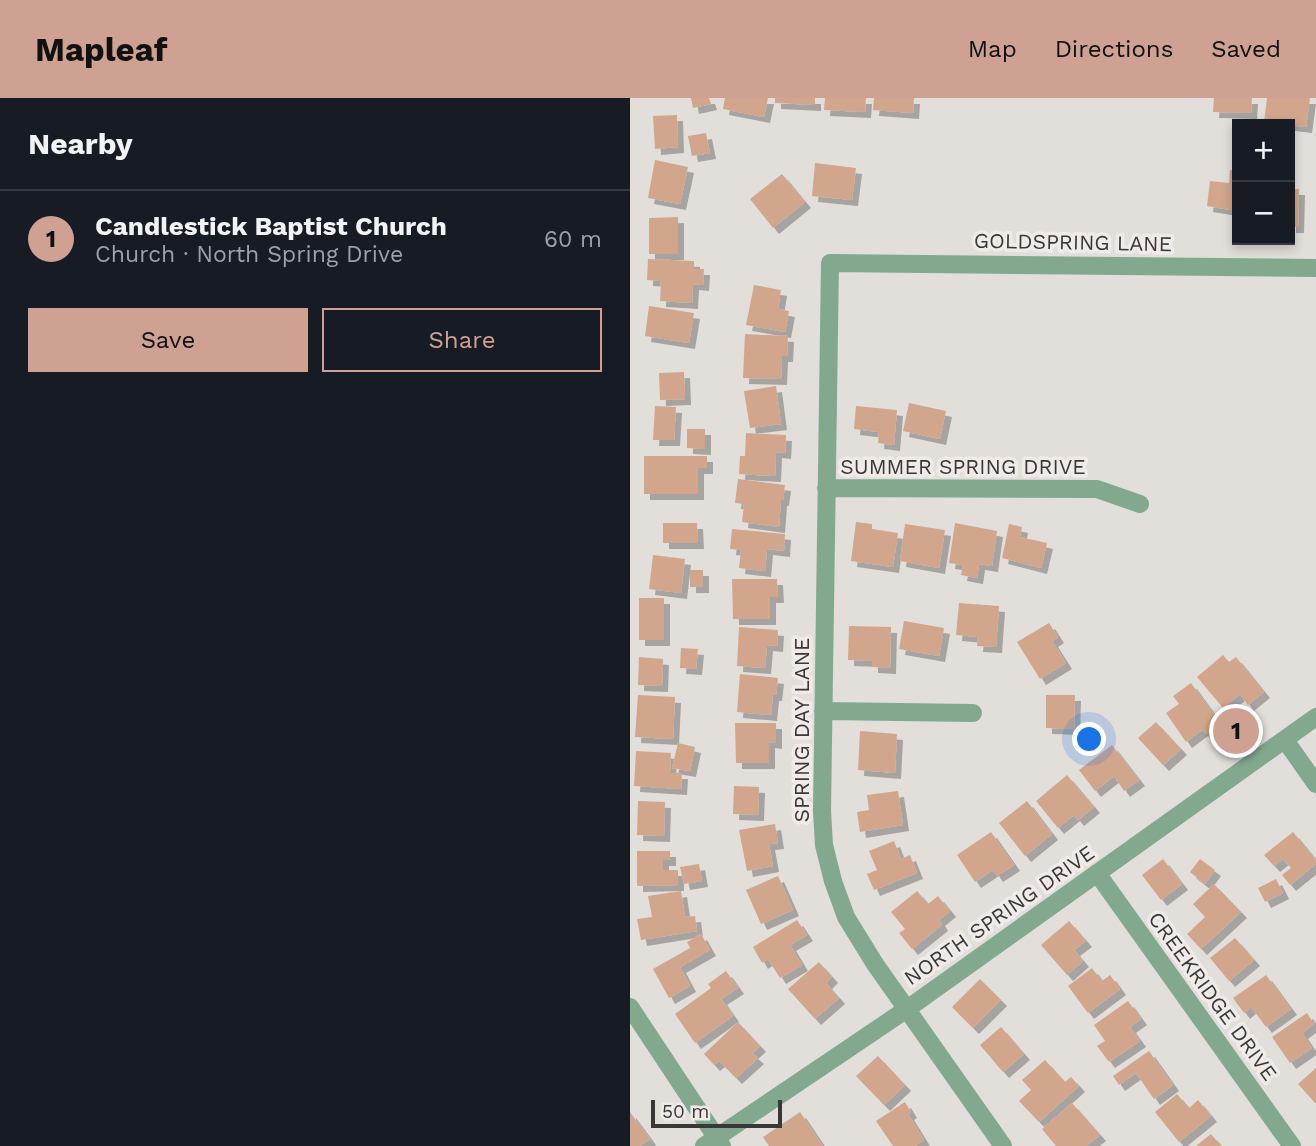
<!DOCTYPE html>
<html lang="en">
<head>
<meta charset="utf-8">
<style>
  :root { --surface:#171b24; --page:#242831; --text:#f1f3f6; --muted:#9ea1a6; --line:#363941; --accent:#cea193 }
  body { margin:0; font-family:"Work Sans",sans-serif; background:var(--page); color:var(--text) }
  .controls { position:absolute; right:21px; top:21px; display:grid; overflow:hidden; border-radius:0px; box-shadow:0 4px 10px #0003 }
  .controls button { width:63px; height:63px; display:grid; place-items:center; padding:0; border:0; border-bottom:2px solid var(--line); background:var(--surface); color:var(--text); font:35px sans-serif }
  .scale { position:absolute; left:21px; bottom:18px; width:131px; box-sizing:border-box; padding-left:7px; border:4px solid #3a3837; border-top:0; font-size:19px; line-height:24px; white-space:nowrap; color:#3a3837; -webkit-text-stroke:5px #f0ebe8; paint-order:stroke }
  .you { position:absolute; left:460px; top:642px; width:24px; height:24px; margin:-18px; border:5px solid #fff; border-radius:50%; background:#1a73e8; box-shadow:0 0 0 10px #1a73e833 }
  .badge { display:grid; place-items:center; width:46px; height:46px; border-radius:50%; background:var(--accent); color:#111; font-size:23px; font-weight:700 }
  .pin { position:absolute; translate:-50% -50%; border:4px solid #fff; box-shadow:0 2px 7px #0006 }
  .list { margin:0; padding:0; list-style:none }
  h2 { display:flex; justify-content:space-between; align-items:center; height:91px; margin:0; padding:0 28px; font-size:30px }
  h2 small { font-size:23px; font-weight:400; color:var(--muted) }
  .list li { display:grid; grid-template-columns:46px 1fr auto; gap:21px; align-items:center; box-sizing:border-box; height:98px; padding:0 28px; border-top:2px solid var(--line) }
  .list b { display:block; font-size:26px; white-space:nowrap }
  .list p { margin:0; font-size:23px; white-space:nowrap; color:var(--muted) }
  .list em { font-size:23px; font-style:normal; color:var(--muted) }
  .actions { display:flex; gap:14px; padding:21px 28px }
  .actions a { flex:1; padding:16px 0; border:2px solid var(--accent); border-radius:0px; text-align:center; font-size:24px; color:var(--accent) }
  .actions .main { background:var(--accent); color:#111 }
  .map { position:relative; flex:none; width:686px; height:1048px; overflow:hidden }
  header { display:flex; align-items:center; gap:42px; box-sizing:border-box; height:98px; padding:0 35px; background:var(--accent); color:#111 }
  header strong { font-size:33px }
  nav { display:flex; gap:38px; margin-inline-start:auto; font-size:24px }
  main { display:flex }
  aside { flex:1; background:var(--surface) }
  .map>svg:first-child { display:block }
  .building { fill:#d2a68c; filter:url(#shadow) }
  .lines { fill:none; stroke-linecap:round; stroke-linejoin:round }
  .minor { stroke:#82a88e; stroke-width:18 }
  .tertiary { stroke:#82a88e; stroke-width:18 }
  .labels { text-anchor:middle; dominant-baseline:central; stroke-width:7; stroke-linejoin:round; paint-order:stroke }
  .street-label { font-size:21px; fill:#3a3837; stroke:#f0ebe8 }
</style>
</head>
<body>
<header>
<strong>Mapleaf</strong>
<nav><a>Map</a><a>Directions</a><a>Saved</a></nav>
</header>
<main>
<aside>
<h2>Nearby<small></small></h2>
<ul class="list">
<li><span class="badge">1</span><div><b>Candlestick Baptist Church</b><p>Church · North Spring Drive</p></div><em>60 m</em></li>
</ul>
<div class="actions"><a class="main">Save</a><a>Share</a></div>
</aside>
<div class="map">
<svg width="686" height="1048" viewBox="0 0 686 1048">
  <defs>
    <filter id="shadow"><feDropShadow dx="6" dy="6" stdDeviation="0" flood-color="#0004"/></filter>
  </defs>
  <rect width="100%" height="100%" fill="#e2deda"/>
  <path class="building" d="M61,0H79L81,6L63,10Z
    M95,0H138L134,19L93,11Z
    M145,0H185V7L145,5Z
    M195,0H236L235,14L194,12Z
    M244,0H284L283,15L243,12Z
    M584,0H622L621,15L583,14Z
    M637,0H680L676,29L634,24Z
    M47,17L48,49L25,51L23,18Z
    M76,35L80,55L62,58L58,38Z
    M25,62L58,69L50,106L18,100Z
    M185,65L226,70L222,102L182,98Z
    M600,72L607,73V113L577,108L580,83L599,85Z
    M152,76L175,104L143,130L120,101Z
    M660,91H669L668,129H660Z
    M48,119V156H19V120Z
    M18,161L64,163V171H74L73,187L63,186L62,205L30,203L31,183L17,182Z
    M124,187L151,192L148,211L159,213L155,234L116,227Z
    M19,208L64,215L59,245L15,238Z
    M115,236L158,238L157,258H152L151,281L113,280Z
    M54,274L55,301L30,302L29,275Z
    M146,288L151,326L120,330L114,293Z
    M279,305L316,313L310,341L273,333Z
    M25,308L46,309L44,342H23Z
    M226,308L267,312L264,347L248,345L249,334L224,331Z
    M57,331H75V351L57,350Z
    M116,335L156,337L155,355L146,354L145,378L109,376L110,358H115Z
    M14,358H77V370H68V396H14Z
    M108,381L155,387L153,402H151L149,429L112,424L114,406L105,405Z
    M226,424L242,426V431L268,435L263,469L221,463Z
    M33,425H67L68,445H33Z
    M325,425L367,433L362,468L349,466L347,480L331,477L333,467L319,465Z
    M275,426L315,432L309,470L270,463Z
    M379,426L392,429L390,439L417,445L411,470L372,460Z
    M102,431L155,436L154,453L137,451L135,473L109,470L111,452L100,451Z
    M23,457L55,461L51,495L19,491Z
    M60,472H73V489H60Z
    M102,481H147L148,499H140V521H103Z
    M9,500H34V542H9Z
    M329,505L369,508L366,549L347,548L348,539L326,537Z
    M274,523L314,530L309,558L269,551Z
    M419,525L428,539L422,543L436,565L410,581L387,544Z
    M219,528L261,529L260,570L242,569V563L218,562Z
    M109,529L148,532L147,548L137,547L135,570L107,568Z
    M51,550L68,551L66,571L50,570Z
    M593,557L599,564L606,559L634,594L618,607L610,596L593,610L567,579Z
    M9,559L33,561L32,588L8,587Z
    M110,576L148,580L146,597H143L141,617L107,614Z
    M561,585L590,625L576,636L572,632L556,644L536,615L549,606L543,598Z
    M8,597L45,599L43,641L5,639Z
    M416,597H445L444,631L416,630Z
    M526,624L551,651L533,667L508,640Z
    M105,625H146V645L139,644V665H106Z
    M230,633L267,636L265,675L228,672Z
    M48,645L65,649L60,673L42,670Z
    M482,647L509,682L494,693L484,678L465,693L449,672Z
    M6,653L41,655L40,675H52L51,691L4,688Z
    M437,677L464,709L448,722L444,717L428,730L406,703Z
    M104,688L129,689L128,717L103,716Z
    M268,693L273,727L230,734L227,714L239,712L237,697Z
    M8,703L35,704L34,738L7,737Z
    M397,703L422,736L395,758L369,725Z
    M145,726L148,745L139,746L143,768L117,773L109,732Z
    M361,734L384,767L367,778L363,772L345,784L327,757Z
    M663,734L686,762V766L660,787L652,777L661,770L653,761L644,768L634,757Z
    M264,743L271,761L280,757L287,775L244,792L237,776L247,772L239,753Z
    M7,753H40V762H33V772H48V787L7,788Z
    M533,761L552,786L531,802L512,777Z
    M570,761L585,772L575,786L560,774Z
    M69,766L72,783L54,786L50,769Z
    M148,778L163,812L131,826L116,792Z
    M646,781L653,795L635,804L628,790Z
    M584,786L611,814L571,851L557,836L575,819L563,806Z
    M51,793L55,819L65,818L67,833L11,842L7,821L22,819L18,798Z
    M287,793L298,806L308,798L320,813L309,822L312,827L282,851L269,835L275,831L261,814Z
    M167,822L177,837L160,847L172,867L150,880L138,861L132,865L123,849Z
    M439,823L456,843L444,852L453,863L437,877L411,847Z
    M71,836L80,852L50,869L60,888L39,900L23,871L60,850L57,844Z
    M605,840L624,862L599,883L580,860Z
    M189,864L202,879L196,885L209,900L185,921L158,891Z
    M462,870L472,883L480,877L490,891L458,915L438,888Z
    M96,873L108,890L91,901L103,918L65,945L45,916L81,890L78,886Z
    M636,877L661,911L636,929L621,909L614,915L603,900Z
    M350,881L371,902L343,930L322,909Z
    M498,903L511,921L500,929L510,943L479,964L467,948L475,943L464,927Z
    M677,915L684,926L672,935L682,950L660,965L642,939Z
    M108,924L130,948L122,955L128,960L106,980L89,963L84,967L74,956Z
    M371,929L394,956L373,974L350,947Z
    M519,953L543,987L524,1001L506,975L489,987L483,978Z
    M248,958L275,987L254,1007L226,978Z
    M415,962L435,984L441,979L449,988L409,1024L389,1003L401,992L392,982Z
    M686,970V1006L668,986Z
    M547,996L559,1010L568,1002L581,1018L549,1044L525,1014Z
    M275,1004L281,1014L278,1016L294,1042L285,1048H263L246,1023Z
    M442,1005L470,1037L456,1048H426L412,1031Z
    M0,1014L20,1041L10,1048H0Z
    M170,1014L193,1048H139L133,1039Z
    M581,1036L591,1048H566Z"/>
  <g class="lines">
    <path class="minor" d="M196,390L467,391L510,406
      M193,613L343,615
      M655,642L686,686
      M467,775L662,1048
      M0,909L92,1048
      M373,1048L245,866L216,819L203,783L194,747L192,713L200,165L686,170"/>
    <path class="tertiary" d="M74,1048L277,911L686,619"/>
  </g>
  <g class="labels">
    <g class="street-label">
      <text transform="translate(443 144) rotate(1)">GOLDSPRING LANE</text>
      <text x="333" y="368">SUMMER SPRING DRIVE</text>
      <text transform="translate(171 632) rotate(-90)">SPRING DAY LANE</text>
      <text transform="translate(369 817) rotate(-35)">NORTH SPRING DRIVE</text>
      <text transform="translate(583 898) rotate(54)">CREEKRIDGE DRIVE</text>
    </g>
  </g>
</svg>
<div class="controls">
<button>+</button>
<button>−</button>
</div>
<div class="scale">50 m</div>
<div class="you"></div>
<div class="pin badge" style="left:606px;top:633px">1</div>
</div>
</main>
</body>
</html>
